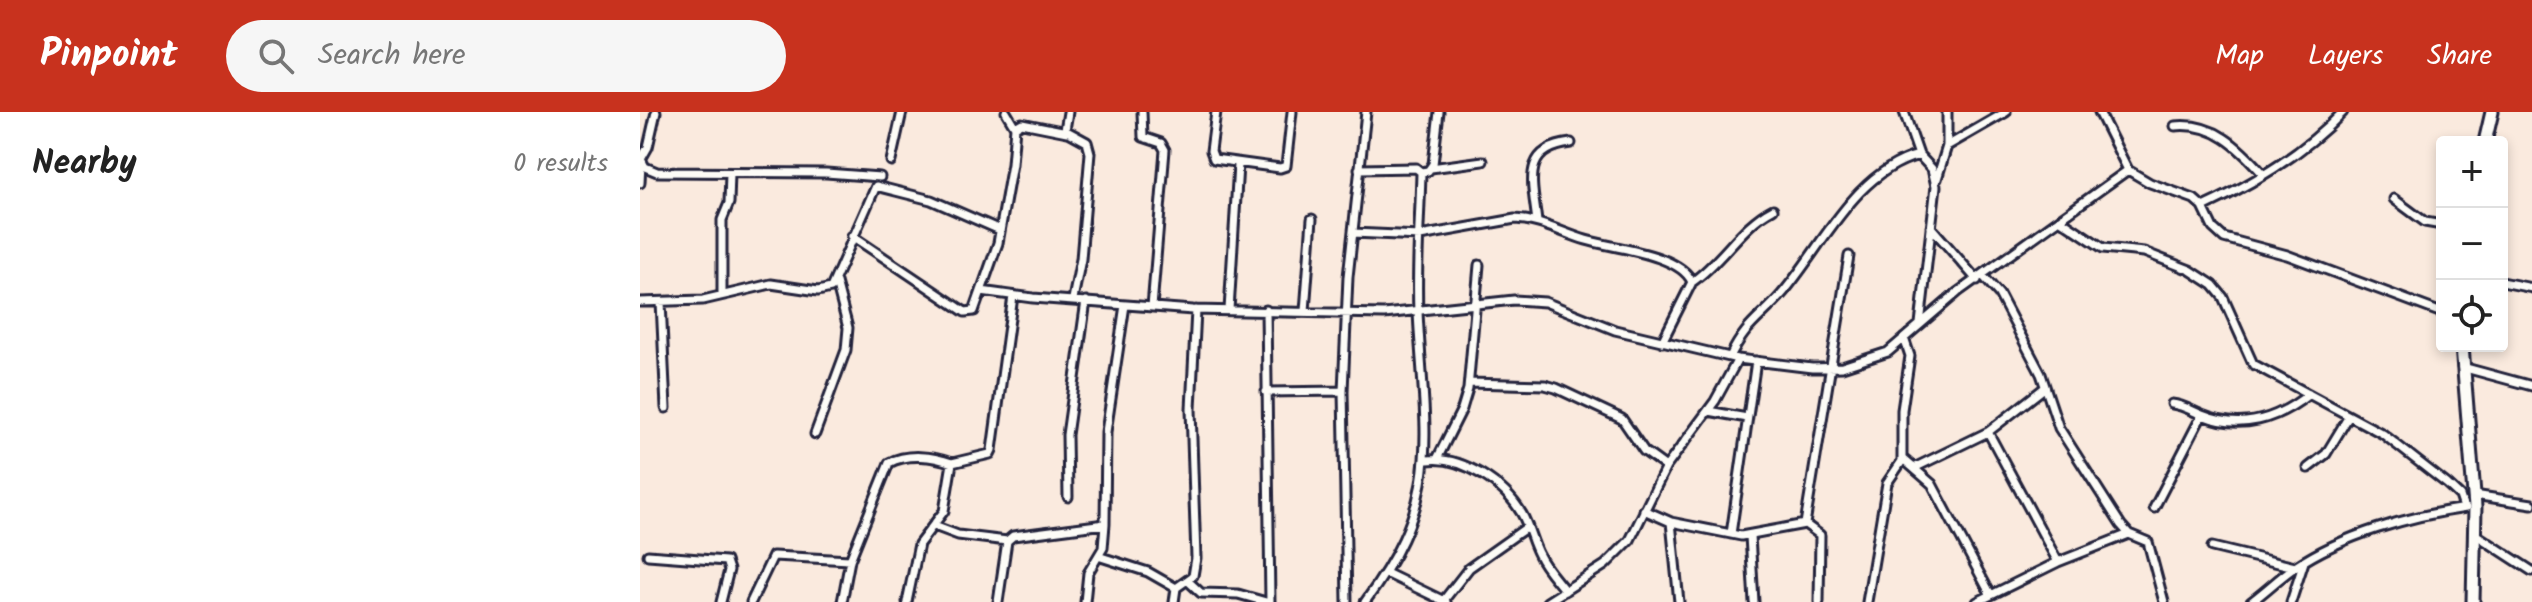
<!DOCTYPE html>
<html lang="en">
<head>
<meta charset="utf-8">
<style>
  :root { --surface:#fff; --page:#f6f6f6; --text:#222; --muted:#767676; --line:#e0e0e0; --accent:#c8321e }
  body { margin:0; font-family:Kalam,sans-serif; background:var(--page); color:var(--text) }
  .controls { position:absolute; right:24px; top:24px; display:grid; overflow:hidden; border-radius:8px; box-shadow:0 4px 12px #0003 }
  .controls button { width:72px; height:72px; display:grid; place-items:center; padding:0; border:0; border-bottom:2px solid var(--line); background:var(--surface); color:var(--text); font:40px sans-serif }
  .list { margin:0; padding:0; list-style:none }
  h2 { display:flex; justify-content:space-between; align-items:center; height:104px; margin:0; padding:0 32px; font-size:34px }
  h2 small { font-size:26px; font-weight:400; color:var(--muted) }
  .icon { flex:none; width:44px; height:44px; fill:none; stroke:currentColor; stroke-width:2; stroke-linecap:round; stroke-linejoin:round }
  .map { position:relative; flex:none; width:1892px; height:490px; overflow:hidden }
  header { display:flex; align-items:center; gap:48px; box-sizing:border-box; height:112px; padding:0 40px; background:var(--accent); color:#fff }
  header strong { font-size:38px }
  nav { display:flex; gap:44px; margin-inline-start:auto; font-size:28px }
  .search { width:560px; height:72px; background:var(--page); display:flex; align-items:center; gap:20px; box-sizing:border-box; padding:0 28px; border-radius:44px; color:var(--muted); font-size:30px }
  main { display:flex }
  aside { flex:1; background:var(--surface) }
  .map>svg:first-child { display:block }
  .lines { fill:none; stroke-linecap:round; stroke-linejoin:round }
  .street-casing { stroke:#22223b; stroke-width:13 }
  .secondary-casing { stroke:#22223b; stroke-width:17 }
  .street { stroke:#fdfcf7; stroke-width:7 }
  .secondary { stroke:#fdfcf7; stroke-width:11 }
</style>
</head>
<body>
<header>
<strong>Pinpoint</strong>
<div class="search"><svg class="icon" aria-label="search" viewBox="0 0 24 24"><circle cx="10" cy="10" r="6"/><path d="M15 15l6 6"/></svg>Search here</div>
<nav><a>Map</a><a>Layers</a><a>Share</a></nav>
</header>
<main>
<aside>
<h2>Nearby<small>0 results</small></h2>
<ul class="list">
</ul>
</aside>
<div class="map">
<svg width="1892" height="490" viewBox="0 0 1892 490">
  <rect width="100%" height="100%" fill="#faeade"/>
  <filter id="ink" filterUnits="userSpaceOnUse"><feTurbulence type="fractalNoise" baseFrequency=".0125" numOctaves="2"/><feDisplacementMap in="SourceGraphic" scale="16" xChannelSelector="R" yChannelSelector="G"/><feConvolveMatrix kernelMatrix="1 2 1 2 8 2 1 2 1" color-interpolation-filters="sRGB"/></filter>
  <g filter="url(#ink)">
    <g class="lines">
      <g class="street-casing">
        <path id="street" d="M428,0L425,18L447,30L450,41L441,147L433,187
          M502,0L503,25L521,31L525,38L512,195
          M576,0L571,39L574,47L640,56L646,54L652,0
          M1264,0L1279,43
          M1459,0L1488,58
          M1535,14C1574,10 1599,35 1623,62
          M375,15L382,11L427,20
          M1307,34L1366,0
          M0,49L8,35L16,0
          M2,49L5,55L17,60L186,61L240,65
          M251,49L262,0
          M791,56L843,49
          M719,57L776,56L781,60C780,107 776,153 778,200C784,323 805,382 725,490
          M781,60L788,59L793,52L799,0
          M1297,67L1307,34V0
          M0,71L1,51
          M1754,87L1785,110L1802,113
          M1563,95C1613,72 1665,40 1703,0
          M1421,108L1463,136L1504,140L1550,158L1573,173L1583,185L1613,252L1743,322L1807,372L1820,384L1824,396
          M897,110C893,72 880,37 931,31
          M1291,115L1337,168
          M713,121L780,124L875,107C900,108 922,121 946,128C973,136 1040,142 1052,170L1022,230
          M212,124L325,200L334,199L358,131L372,52L375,15L366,0
          M1343,164L1359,182L1401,262L1419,316L1481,413L1489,422L1508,430L1524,490
          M1052,170C1083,149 1100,114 1133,97
          M1862,170L1892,176
          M341,179L393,186L553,198L744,202L874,188L905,190L975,218L1098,247L1172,256L1202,255L1248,240L1318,180L1488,58L1510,71L1554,87L1563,95L1573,116L1584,126L1647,143L1802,201
          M82,183V108L89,91L90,61
          M0,190L63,188L131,172L178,179L191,176L236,74L291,88L360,118
          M21,190L26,296
          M589,198L598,53
          M626,198L630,490
          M665,199L672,107
          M1090,245C1106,212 1119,208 1141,183C1182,136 1214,60 1279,43L1292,57L1296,74L1280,212
          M1822,255L1892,274
          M829,271L905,273L916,276L982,307L1004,339L1026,355
          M626,280L703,279
          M1532,292C1543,293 1552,299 1562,303C1601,319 1638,307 1669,282
          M1068,299L1107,306
          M1348,320L1418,450
          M175,322L206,238L208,216L196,170
          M1262,346L1292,372L1351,483
          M797,347L822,297L828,277L839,153
          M787,348C821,343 865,372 882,402C889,414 892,430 899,443C905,456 916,467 925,479
          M1274,356L1348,320L1403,277
          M1668,356L1686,342L1709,304
          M1834,383L1892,392
          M428,385L427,323L446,189
          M1514,396L1562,303
          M1004,398L1031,410L1101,424L1165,412L1180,423L1179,490
          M1031,410L1039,490
          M1165,412L1209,144
          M294,414L318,423L367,429
          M1091,422L1116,249
          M1835,422L1892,459
          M1110,424L1114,490
          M1572,435L1655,455
          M8,443L86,449L89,458L81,490
          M461,445L508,460L536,476
          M746,461L806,490
          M548,469L561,481L598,482L626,490
          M804,488L829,456L887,415
          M111,490L133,444L210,448
          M202,490L210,448L249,351C267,341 293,344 312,351
          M267,490L279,432L304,399L312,351L350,342L352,338L373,184
          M358,490L367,429L373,424L465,412L466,320L485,193
          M445,490L448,461L463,436L465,412
          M534,490L536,476L553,464L556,446L551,297L556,198
          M707,490L703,279L708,165L726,0
          M907,490L965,453L990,428L1026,355L1075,289L1098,247
          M1227,490L1247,371L1262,349V298L1270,244L1264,226
          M1337,490L1418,450L1489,422
          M1611,490C1626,479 1640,465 1655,455C1702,423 1770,404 1826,396
          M1651,490L1664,450"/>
      </g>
      <g class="secondary-casing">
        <path id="secondary" d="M1845,30L1852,0
          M1822,234L1835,395L1833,490"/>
      </g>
      <use href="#street" class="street"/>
      <use href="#secondary" class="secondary"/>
    </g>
  </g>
</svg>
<div class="controls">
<button>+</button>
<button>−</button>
<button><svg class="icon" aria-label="locate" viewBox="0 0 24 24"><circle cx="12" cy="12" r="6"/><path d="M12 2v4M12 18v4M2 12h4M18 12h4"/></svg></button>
</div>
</div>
</main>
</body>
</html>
